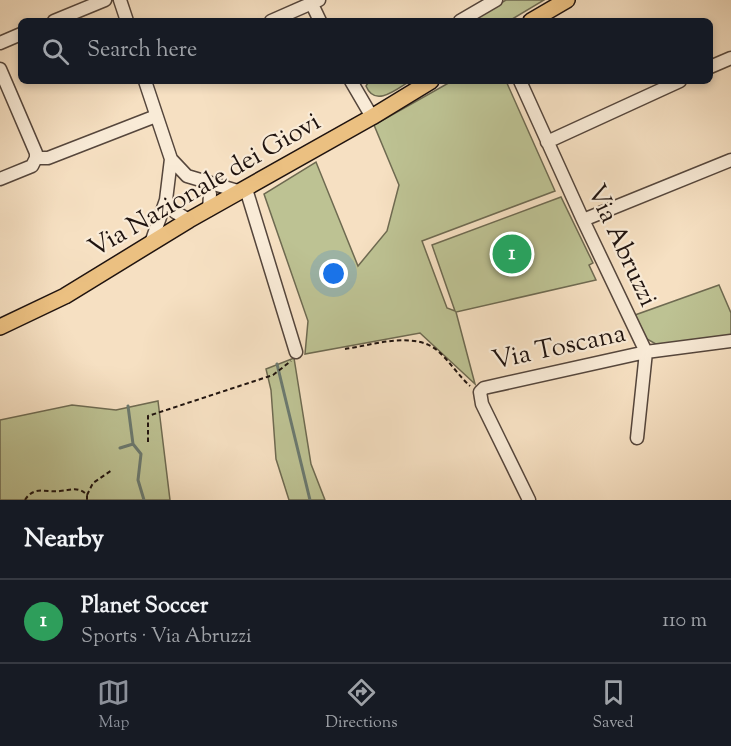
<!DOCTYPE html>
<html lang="en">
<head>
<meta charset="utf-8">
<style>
  :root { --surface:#171b24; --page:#20242c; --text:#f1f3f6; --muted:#9ea1a6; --line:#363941; --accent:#8c9099 }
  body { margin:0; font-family:"Sorts Mill Goudy",serif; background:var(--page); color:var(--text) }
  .you { position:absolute; left:334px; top:274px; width:21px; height:21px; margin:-15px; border:4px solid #fff; border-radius:50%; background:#1a73e8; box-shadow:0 0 0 9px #1a73e833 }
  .badge { display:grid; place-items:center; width:39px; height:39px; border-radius:50%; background:var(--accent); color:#fff; font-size:20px; font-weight:700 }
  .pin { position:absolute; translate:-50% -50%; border:3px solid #fff; box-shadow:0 2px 6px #0006 }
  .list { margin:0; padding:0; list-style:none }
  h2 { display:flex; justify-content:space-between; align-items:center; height:78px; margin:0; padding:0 24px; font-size:26px }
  h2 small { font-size:20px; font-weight:400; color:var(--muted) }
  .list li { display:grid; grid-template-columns:39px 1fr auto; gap:18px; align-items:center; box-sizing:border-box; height:84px; padding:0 24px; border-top:2px solid var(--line) }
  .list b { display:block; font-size:22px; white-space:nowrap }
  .list p { margin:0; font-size:20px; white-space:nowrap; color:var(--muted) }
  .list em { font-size:20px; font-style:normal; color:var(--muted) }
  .icon { flex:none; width:33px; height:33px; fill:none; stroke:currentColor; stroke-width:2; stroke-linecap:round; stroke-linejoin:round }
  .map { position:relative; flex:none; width:731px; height:500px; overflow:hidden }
  .search { position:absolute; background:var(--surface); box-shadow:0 3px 9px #0003; left:18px; right:18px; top:18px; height:66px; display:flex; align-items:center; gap:15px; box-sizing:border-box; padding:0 21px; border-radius:9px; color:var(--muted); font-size:22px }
  .sheet { height:162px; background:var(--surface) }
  nav { display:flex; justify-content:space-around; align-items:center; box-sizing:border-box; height:84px; border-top:2px solid var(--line); background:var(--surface); font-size:16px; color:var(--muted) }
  nav a { display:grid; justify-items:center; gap:3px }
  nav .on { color:var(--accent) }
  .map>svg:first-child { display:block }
  .green { fill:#bdc293; stroke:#6e6a51; stroke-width:1.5 }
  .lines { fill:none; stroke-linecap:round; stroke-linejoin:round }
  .stream { stroke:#6b796f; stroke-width:3 }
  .minor-casing { stroke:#55463c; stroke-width:15 }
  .major-casing { stroke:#1f130f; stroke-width:18 }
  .path { stroke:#1f130f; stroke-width:2; stroke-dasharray:4.5 3; stroke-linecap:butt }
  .minor { stroke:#f9ebd7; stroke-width:12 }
  .major { stroke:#ebc081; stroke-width:15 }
  .labels { text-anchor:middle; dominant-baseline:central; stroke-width:4.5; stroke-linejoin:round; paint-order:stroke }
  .street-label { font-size:26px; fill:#1f130f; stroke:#f9ebd7 }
</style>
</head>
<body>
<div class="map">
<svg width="731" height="500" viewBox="0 0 731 500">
  <rect width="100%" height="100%" fill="#f6e0c2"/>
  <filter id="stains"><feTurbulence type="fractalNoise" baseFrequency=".00333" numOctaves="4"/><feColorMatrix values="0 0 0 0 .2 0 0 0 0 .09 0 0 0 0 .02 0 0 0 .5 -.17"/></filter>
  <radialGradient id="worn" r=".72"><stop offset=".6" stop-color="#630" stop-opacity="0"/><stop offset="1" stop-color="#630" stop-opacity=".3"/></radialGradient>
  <path class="green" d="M506,0H544L509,21H470Z
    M369,81H410C397,89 375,108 366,86Z
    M452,81H506L555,191L422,241L447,308L455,311L432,245L561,197L593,263L589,265L596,280L456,312L475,384L420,333L305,354L308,321L264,194L316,162L358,266L387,231L399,185L374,125Z
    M719,285L731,313V337L661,347L647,339L635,315Z
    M294,358L311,464L325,500H289L276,459L271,390L266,369Z
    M158,401L170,500H0V420L72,405L116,410Z"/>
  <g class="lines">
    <path class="stream" d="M277,364L310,500
      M128,406L133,444
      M120,448L133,444L141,454L138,480L144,500"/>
    <g class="minor-casing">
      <path id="minor" d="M120,0L127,21
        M310,0L320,21
        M54,21L105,0
        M271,21L319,0
        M460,21L496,0
        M0,43L21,34
        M710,67L731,58
        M0,69L36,153V158
        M145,81L171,159L166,200L151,243
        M351,81L372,117
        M520,81L583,220L646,352L637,438
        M547,142L680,81
        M36,158H48L156,116
        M171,159L187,176L241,192
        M0,179L32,166L36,158
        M205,182L210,194L209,210
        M246,189L296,352
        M166,200L175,212L189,220
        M583,220L731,160
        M529,500L482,404L480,392L484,388L646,352L731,341"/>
    </g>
    <g class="major-casing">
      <path id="major" d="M531,21L567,0
        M0,327L65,296L189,220L372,117L431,81"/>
    </g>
    <path class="path" d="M345,349C373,345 416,330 439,352C450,362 459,376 470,386
      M148,442V416L273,375L291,361
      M87,495L93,483L112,470
      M25,500C34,485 47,493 60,491C72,490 78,486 87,495V500"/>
    <use href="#minor" class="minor"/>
    <use href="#major" class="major"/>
  </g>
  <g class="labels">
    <g class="street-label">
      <text transform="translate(205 186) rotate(-30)">Via Nazionale dei Giovi</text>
      <text transform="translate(621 246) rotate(65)">Via Abruzzi</text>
      <text transform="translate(559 348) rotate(-12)">Via Toscana</text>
    </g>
  </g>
  <rect width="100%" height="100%" filter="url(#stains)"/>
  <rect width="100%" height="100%" fill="url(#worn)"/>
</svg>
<div class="you"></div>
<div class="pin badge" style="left:512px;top:254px;background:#2e9e5b">1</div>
<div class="search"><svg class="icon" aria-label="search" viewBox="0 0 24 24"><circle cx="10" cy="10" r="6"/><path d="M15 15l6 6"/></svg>Search here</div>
</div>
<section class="sheet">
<h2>Nearby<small></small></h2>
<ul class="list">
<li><span class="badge" style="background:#2e9e5b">1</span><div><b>Planet Soccer</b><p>Sports · Via Abruzzi</p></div><em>110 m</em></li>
</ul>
</section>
<nav>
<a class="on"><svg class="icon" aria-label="map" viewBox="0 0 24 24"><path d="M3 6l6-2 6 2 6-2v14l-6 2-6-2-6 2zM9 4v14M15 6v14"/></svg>Map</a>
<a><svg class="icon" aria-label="directions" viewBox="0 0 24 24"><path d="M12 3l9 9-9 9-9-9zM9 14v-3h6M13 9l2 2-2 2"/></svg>Directions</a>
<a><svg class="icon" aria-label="saved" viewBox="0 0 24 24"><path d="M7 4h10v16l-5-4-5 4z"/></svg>Saved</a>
</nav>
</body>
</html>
